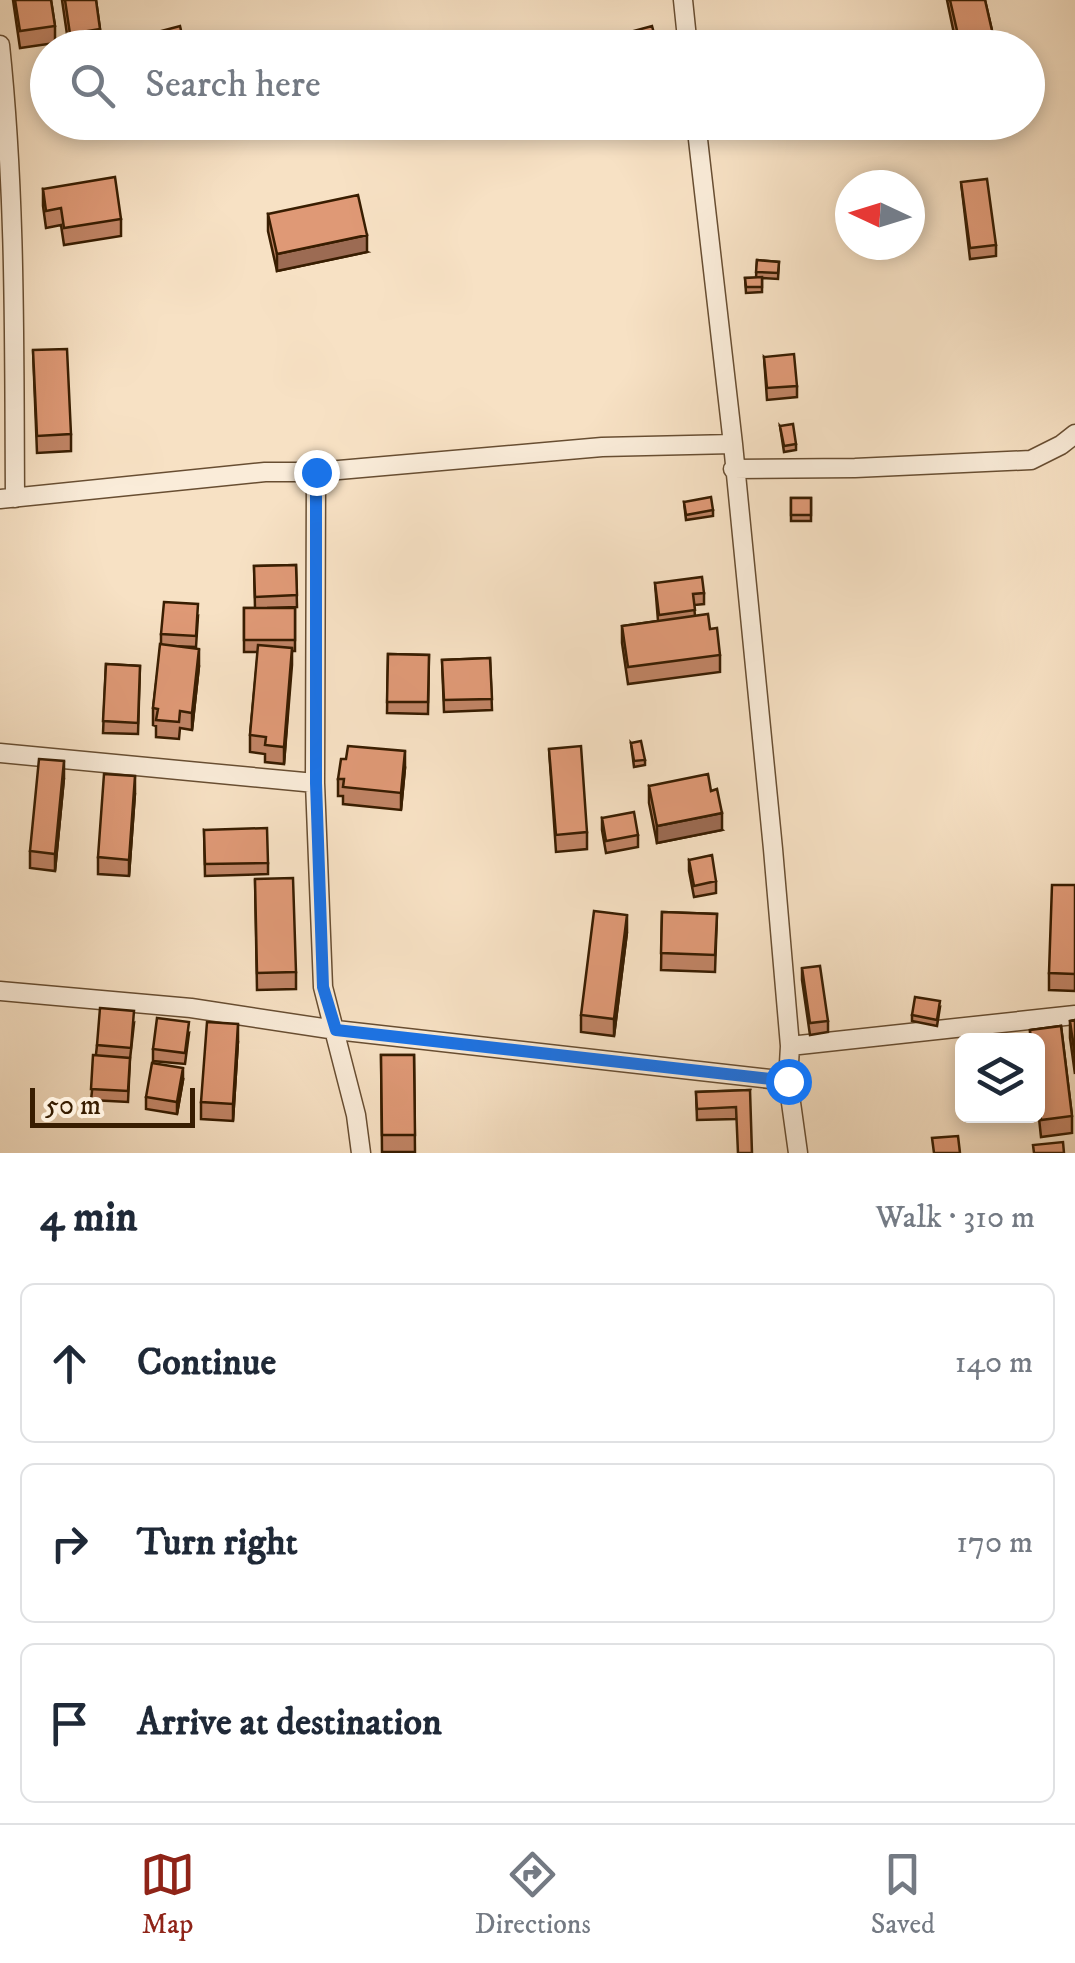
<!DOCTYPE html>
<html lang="en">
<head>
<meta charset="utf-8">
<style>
  :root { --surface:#fff; --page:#f2f2f3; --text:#1f2937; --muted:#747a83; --line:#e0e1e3; --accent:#8f2418 }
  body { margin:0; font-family:"IM FELL DW Pica",serif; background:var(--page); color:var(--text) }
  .controls { position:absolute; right:30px; bottom:30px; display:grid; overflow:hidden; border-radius:15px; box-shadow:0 5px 15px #0003 }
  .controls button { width:90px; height:90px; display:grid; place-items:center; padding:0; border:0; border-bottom:2px solid var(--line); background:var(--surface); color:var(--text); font:50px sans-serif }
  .compass { position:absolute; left:835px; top:170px; width:90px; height:90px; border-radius:50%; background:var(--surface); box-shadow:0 5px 15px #0003; rotate:274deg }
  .scale { position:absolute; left:30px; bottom:25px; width:165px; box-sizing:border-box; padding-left:10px; border:5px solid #381d01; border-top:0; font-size:28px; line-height:35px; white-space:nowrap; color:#381d01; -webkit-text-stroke:8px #faecd9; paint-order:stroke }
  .stop { position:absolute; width:30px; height:30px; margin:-22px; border:8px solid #1a73e8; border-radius:50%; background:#fff }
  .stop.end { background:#1a73e8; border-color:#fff; box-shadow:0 2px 10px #0008 }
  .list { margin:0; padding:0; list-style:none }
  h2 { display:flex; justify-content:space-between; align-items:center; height:130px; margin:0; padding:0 40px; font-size:42px }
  h2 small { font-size:32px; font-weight:400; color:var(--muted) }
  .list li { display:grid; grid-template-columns:65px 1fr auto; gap:30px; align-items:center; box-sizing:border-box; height:160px; margin:0 20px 20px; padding:0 20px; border:2px solid var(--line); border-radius:15px }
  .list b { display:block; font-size:38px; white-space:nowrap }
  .list em { font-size:32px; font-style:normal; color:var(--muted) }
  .icon { flex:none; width:55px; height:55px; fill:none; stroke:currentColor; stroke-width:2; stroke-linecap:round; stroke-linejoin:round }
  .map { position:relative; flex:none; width:1075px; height:1153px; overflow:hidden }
  .search { position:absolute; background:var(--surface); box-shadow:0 5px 15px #0003; left:30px; right:30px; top:30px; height:110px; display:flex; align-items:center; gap:25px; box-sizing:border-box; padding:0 35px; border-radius:55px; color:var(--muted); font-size:38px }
  .sheet { height:670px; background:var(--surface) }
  nav { display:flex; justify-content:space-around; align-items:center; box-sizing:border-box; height:140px; border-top:2px solid var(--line); background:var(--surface); font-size:28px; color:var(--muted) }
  nav a { display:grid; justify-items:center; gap:5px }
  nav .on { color:var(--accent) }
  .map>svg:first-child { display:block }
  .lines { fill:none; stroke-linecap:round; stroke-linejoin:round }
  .minor-casing { stroke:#684e32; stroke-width:21 }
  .minor { stroke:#faecd9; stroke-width:18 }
  .wall { fill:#c08465; stroke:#381d01; stroke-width:2.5 }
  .shaded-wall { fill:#9c6b53; stroke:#381d01; stroke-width:2.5 }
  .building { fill:#df9976; stroke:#381d01; stroke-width:2.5 }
  .route { stroke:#1a73e8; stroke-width:12 }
</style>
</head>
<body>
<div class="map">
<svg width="1075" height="1153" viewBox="0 0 1075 1153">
  <rect width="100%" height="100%" fill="#f7e1c4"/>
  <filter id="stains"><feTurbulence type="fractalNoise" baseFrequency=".002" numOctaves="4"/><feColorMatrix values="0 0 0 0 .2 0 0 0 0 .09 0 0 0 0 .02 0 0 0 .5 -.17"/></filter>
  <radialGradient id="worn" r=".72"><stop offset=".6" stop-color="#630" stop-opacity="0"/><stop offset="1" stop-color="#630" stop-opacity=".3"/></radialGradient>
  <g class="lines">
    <g class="minor-casing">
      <path id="minor" d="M683,0L688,48
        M0,45C16,196 14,346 15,498
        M696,122L733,444L773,849L790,1046L788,1081L798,1153
        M733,469L855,468L1031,460L1061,445L1075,434
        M316,472L602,447L733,444
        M0,499L265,472H316L315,783L323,987L356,1115L361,1153
        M0,753L315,783
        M0,991L191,1008L336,1030L788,1081
        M790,1046L1075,1015"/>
    </g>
    <use href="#minor" class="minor"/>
  </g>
  <path class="wall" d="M13,0H51L55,26V43L20,48Z
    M62,0H96L100,29V46L69,48Z
    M947,0H985L996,48H957Z
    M961,182L996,245V256L970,259Z
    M43,189L121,219V236L64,245L61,225L46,228L43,206Z
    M268,214L367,252L277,271L268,231Z
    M757,260L779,262L778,279L762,278V292L746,293L745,278H756Z
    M33,350L71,434V451L37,453Z
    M764,357L797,386V397L767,400Z
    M780,426L796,444V450L784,452Z
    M791,498H811V521H791Z
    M684,502L713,510V516L686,520Z
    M296,565L297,607L267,608H295V651H292L284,764L265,762V754L250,752V735L258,652H244V608H255L254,566Z
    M655,583L704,593V604L694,605L695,616L710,629L720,655V672L628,684L622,643V626L658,621Z
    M198,616L196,647L169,646L199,666L192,730L180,728L179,739L156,737V726L153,725V708L161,645V634Z
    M388,654L429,655L428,714L387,713Z
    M490,658L492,710L444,712L442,660Z
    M106,664L140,666L138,734L103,733Z
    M631,743L645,760V765L634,767Z
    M549,749L587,832V849L556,852Z
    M405,768L401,810L343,804V796H338V779Z
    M64,778L55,871L30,868V851Z
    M649,786L722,830L657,843L649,803Z
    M135,793L129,876L98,874V857Z
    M602,818L638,835V847L606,853L602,830Z
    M204,830L268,863V874L205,876Z
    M689,860L716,881V893L694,897L689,871Z
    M255,879L296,972V989L257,990Z
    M1075,885V991L1049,990V973Z
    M662,912L717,914L715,972L661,970Z
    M627,932L614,1036L581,1032V1015Z
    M802,968L828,1021V1032L810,1035L802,980Z
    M940,1007L937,1026L912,1021V1015Z
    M1075,1020V1074L1070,1038V1021Z
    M134,1023L130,1059L128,1102L91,1100L97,1045Z
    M1061,1026L1072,1116V1133L1041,1137L1038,1109V1040H1030V1030Z
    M189,1033L185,1064L153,1061V1049Z
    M238,1041L233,1121L201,1119V1102Z
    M381,1055H414L415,1152H382Z
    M183,1080L177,1114L146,1109V1097Z
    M750,1090L736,1119L697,1120L696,1092Z"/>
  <path class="shaded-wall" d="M367,235V252L277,271V254Z
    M292,648V665L284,764V747Z
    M199,649V666L192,730V713Z
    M405,751V768L401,810V793Z
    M64,761V778L55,871V854Z
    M135,776V793L129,876V860Z
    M722,813V830L657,843V826Z
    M627,915V932L614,1036V1019Z
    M238,1024V1041L233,1121V1104Z
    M183,1068V1080L177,1114V1102Z"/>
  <path class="building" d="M15,0H51L55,26L20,31Z
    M65,0H96L100,29L70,34Z
    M950,0H985L996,48H961Z
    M180,26L185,48H121L120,42Z
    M652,26L658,48H571Z
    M115,177L121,219L64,228L61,208L46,211L43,189Z
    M987,179L996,245L970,248L961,182Z
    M358,195L367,235L277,254L268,214Z
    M757,260L779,262L778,273L756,272Z
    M762,277V287H746L745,278Z
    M67,349L71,434L37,436L33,350Z
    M794,354L797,386L767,388L764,357Z
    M793,424L796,444L784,446L780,426Z
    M711,497L713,510L686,515L684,502Z
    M791,498H811V515H791Z
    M296,565L297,595L255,597L254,566Z
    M702,577L704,593L693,594L695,610L659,615L655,583Z
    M164,602L198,604L196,636L161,634Z
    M244,608H295V640H244Z
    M708,614L710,629L717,628L720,655L628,667L622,626Z
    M160,644L199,649L192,713L180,711L179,722L156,720L158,709L153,708Z
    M258,645L292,648L284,747L265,745L266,737L250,735Z
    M388,654L429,655L428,702H387Z
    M490,658L492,699L444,700L442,660Z
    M106,664L140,666L138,723L103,721Z
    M641,741L645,760L634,761L631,743Z
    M348,746L405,751L401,793L343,787L344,779H338L341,759H346Z
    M581,746L587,832L556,835L549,749Z
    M39,759L64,761L55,854L30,851Z
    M104,774L135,776L129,860L98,857Z
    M708,774L711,791L717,789L722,813L657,826L649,786Z
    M634,812L638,835L606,841L602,818Z
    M267,828L268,863L205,864L204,830Z
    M712,855L716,881L694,886L689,860Z
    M293,878L296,972L257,973L255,879Z
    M1052,885H1075V974L1049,973Z
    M594,911L627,915L614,1019L581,1015Z
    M662,912L717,914L715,955L661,953Z
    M820,966L828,1021L810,1023L802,968Z
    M915,997L940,1001L937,1020L912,1015Z
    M100,1008L134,1011L131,1048L97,1045Z
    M157,1018L189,1022L185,1053L153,1049Z
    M1075,1020V1057L1070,1021Z
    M207,1022L238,1024L233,1104L201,1102Z
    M1061,1026L1072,1116L1041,1120L1038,1092V1040H1031L1030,1030Z
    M93,1055L130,1058L128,1091L91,1089Z
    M381,1055H414L415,1135H382Z
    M152,1063L183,1068L177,1102L146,1097Z
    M750,1090L752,1153H738L736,1107L697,1109L696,1092Z
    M958,1136L960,1153H934L932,1138Z
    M1063,1142L1064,1153H1034L1033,1145Z"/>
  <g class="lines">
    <path class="route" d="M316,472V783L323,987L336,1030L788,1081"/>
  </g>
  <rect width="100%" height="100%" filter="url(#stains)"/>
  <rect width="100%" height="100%" fill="url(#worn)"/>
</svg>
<div class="controls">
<button><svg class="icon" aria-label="layers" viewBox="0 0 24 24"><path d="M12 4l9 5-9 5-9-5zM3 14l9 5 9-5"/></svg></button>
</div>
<svg class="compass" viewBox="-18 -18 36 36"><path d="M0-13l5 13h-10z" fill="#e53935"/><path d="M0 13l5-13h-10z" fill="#747a83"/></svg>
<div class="scale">50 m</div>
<div class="stop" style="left:788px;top:1081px"></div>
<div class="stop end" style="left:316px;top:472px"></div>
<div class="search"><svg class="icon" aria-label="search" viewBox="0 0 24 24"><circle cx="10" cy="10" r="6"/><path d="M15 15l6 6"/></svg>Search here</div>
</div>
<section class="sheet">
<h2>4 min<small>Walk · 310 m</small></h2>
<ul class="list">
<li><svg class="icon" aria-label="ahead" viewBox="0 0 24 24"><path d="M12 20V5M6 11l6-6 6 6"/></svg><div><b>Continue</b></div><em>140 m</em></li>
<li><svg class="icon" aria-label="right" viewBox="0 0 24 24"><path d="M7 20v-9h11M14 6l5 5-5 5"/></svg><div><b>Turn right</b></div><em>170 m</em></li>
<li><svg class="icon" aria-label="arrive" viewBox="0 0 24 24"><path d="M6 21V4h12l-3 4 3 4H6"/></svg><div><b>Arrive at destination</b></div></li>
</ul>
</section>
<nav>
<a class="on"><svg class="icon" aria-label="map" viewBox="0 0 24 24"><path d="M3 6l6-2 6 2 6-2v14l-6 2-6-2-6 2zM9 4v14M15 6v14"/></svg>Map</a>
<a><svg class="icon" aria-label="directions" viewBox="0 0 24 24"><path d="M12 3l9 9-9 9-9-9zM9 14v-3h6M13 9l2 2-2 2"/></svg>Directions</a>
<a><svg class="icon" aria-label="saved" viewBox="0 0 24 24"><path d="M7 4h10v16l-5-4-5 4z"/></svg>Saved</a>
</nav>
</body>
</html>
